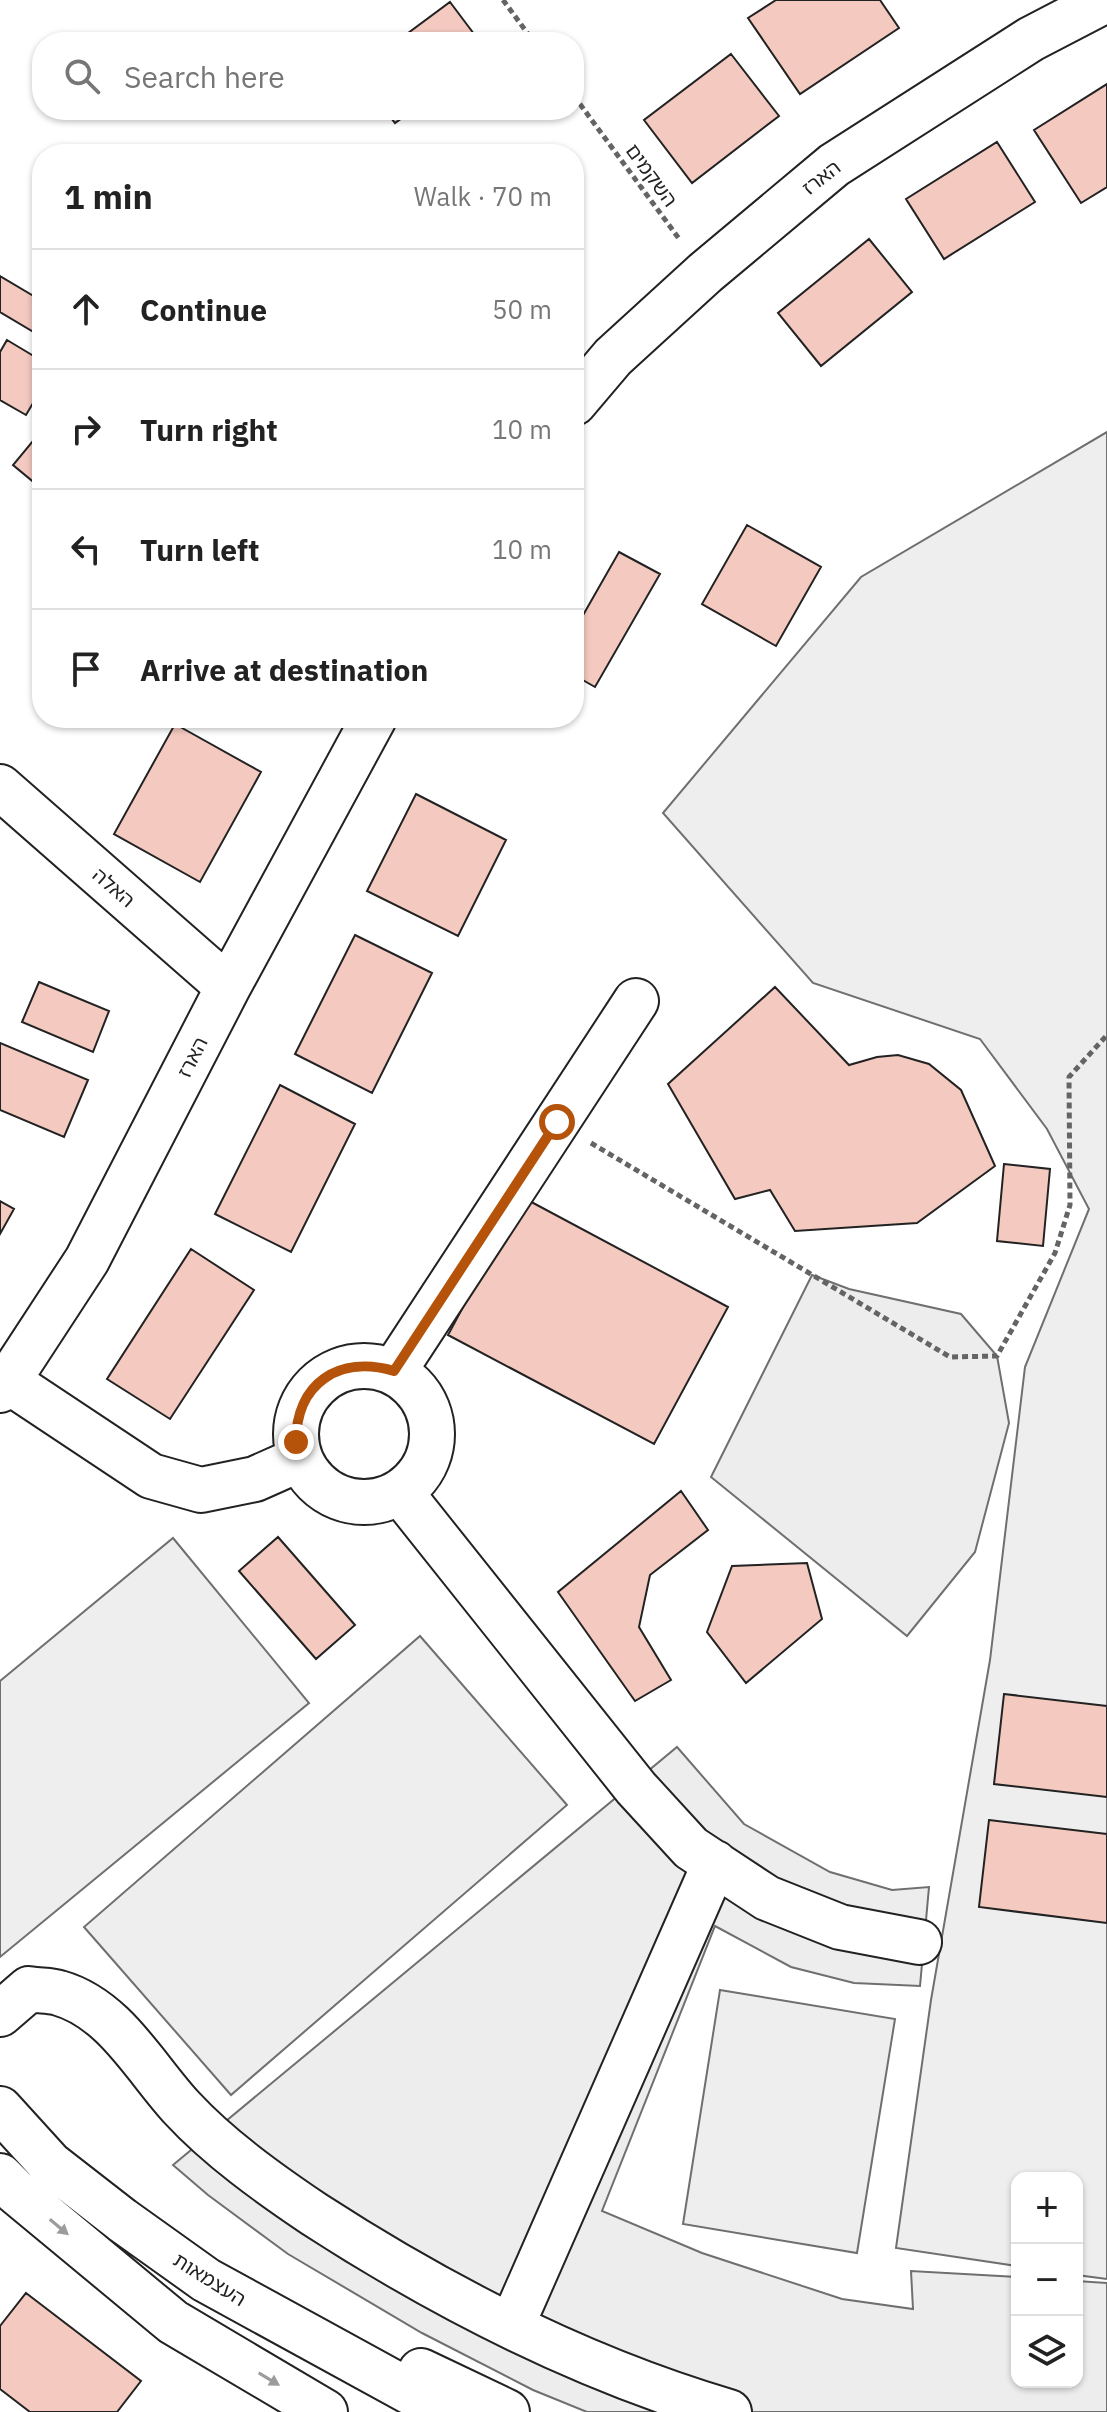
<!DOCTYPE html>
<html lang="en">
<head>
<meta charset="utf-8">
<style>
  :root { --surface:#fff; --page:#f2f2f2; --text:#222; --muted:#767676; --line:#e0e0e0 }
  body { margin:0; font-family:"IBM Plex Sans","Noto Sans Hebrew",sans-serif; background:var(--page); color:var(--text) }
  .controls { position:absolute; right:24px; bottom:24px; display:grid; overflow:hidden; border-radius:16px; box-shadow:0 2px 6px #0004 }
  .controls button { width:72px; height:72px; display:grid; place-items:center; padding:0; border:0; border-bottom:2px solid var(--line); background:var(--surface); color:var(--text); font:40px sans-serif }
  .stop { position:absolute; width:24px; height:24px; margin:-18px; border:6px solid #b45309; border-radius:50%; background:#fff }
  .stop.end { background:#b45309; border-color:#fff; box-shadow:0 2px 8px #0008 }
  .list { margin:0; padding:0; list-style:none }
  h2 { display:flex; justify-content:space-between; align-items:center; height:104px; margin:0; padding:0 32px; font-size:34px }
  h2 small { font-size:26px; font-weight:400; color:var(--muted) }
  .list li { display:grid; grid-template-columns:52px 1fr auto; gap:24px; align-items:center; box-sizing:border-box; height:120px; padding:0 32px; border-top:2px solid var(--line) }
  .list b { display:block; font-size:30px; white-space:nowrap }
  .list em { font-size:26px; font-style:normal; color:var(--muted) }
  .icon { flex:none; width:44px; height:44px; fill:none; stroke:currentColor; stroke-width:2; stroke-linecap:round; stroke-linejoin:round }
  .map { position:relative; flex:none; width:1107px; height:2412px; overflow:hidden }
  .search { position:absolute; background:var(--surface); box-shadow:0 2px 6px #0004; left:32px; top:32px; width:552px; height:88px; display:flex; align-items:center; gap:20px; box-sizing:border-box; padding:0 28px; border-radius:32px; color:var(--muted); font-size:30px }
  .panel { position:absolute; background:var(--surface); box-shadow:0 2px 6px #0004; left:32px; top:144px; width:552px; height:584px; border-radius:32px }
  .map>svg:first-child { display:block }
  .green { fill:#eee; stroke:#6f6f6f; stroke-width:2 }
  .parking { fill:#ededed; stroke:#6f6f6f; stroke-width:2 }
  .building { fill:#f3c9c0; stroke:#222; stroke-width:2 }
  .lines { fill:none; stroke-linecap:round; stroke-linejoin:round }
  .minor-casing { stroke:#222; stroke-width:48 }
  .path { stroke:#646464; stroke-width:5; stroke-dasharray:6 4; stroke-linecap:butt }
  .minor { stroke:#fff; stroke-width:44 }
  .oneway { fill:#9c9c9c }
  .route { stroke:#b45309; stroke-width:10 }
  .labels { text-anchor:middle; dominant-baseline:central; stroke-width:6; stroke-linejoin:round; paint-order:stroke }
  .street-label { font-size:20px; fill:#222; stroke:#fff }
</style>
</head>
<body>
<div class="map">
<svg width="1107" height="2412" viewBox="0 0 1107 2412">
  <rect width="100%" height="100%" fill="#fff"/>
  <path class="green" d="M1107,432V2279L1077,2275V2178H1017V2266L896,2248L931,2000L990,1660L1025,1367L1089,1209L1047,1129L980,1039L813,983L663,813L861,577Z
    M173,1538L309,1703L0,1957V1681Z
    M420,1636L567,1805L231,2095L84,1927Z
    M720,1990L895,2019L857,2253L683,2224Z"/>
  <path class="parking" d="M812,1275L849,1289L961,1314L997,1356L1009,1423L975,1552L907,1636L711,1477Z
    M677,1747L744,1824L830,1872L892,1890L929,1887L920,1986L854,1983L791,1967L715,1926L602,2211L702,2253L842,2299L913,2309L911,2271L1017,2277V2382H1077V2281L1107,2283V2412H587L533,2390L422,2333L288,2254L208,2195L173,2165Z"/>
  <path class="building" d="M776,0H880L899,28L800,94L748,18Z
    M450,2L480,42H396Z
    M731,54L779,116L692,183L644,120Z
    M1107,84V187L1081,203L1034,130Z
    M385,110H413L395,123Z
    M997,142L1035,202L944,259L906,199Z
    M869,239L912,292L821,366L778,313Z
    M0,276L42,301V337L0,312Z
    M7,340L42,361V388L26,415L0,400V352Z
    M42,430V489L13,465Z
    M747,525L821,567L776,646L702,604Z
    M619,552L660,574L595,687L574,675V631Z
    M175,724L261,772L200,882L114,834Z
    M416,794L506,840L458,936L367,891Z
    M355,935L432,973L372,1093L295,1054Z
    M39,982L109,1011L93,1052L22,1022Z
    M775,987L849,1065L877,1057L898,1055L929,1064L961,1090L995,1166L917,1223L795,1231L770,1190L735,1199L668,1084Z
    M0,1043L88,1080L64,1137L0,1110Z
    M280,1085L355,1124L291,1252L215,1214Z
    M1004,1164L1050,1169L1043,1246L997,1241Z
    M522,1197L728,1307L654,1444L448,1335Z
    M0,1201L14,1209L0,1234Z
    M191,1249L254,1290L170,1419L107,1379Z
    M681,1491L708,1530L650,1575L639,1627L671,1680L635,1701L558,1592Z
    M278,1537L355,1625L316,1659L239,1571Z
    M807,1563L822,1619L746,1683L707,1632L732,1566Z
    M1004,1694L1107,1706V1797L994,1784Z
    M989,1820L1107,1834V1923L979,1907Z
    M26,2293L141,2381L117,2412H30L0,2389V2326Z"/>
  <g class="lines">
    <g class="minor-casing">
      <path id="minor" d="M574,403L613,357L705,273L834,165L1031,39L1106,0
        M0,787L228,987
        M296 1434a68 68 0 1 1 136 0a68 68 0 1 1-136 0Z
        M394,1371L636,1001
        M8,1381L151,1476L201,1490L255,1479L300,1459
        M0,1390L8,1381L87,1260L228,987L374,718
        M401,1493L636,1788L691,1848L767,1898L840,1927L919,1942
        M0,2014L29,1989C39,1991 50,1990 59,1993C115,2009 145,2068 182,2108C219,2148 268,2183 314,2214C442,2297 583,2369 729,2412
        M0,2109L50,2164L122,2220L206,2280L447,2412
        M0,2176L15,2191L173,2322L325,2412
        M512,2325L715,1863
        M421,2371L507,2412"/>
    </g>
    <path class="path" d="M503,0L534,42
      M574,96L680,240
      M591,1143L950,1357L997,1356L1055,1253L1070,1205L1069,1077L1107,1035"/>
    <use href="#minor" class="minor"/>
  </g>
  <defs><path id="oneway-solid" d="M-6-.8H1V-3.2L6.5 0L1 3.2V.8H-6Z" transform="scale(2)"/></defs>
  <g class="oneway">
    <use href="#oneway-solid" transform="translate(59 2227) rotate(40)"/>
    <use href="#oneway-solid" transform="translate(269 2379) rotate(31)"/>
  </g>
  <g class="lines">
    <path class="route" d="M296,1442C296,1383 339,1355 394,1371L557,1122"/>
  </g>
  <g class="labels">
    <g class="street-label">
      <text transform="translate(652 175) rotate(54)">השקמים</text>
      <text transform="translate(821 177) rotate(-38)">הארז</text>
      <text transform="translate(114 887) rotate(41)">האלה</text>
      <text transform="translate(192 1057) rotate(-63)">הארז</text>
      <text transform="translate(210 2279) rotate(32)">העצמאות</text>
    </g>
  </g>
</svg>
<div class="controls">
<button>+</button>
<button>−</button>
<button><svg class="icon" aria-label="layers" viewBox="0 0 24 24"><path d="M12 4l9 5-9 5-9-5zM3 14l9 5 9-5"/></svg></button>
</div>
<div class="stop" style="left:557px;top:1122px"></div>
<div class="stop end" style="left:296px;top:1442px"></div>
<div class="search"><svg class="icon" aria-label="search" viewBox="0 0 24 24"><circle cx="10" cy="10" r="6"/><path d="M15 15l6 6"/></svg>Search here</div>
<section class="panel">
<h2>1 min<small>Walk · 70 m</small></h2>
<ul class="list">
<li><svg class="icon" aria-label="ahead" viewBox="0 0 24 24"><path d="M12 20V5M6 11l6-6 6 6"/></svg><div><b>Continue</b></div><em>50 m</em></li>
<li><svg class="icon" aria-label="right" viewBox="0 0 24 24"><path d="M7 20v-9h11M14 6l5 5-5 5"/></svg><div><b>Turn right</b></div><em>10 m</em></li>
<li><svg class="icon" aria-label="left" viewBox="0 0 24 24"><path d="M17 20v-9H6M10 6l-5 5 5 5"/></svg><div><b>Turn left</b></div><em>10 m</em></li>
<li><svg class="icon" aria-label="arrive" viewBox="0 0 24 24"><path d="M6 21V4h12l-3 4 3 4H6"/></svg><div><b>Arrive at destination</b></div></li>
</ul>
</section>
</div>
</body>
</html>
